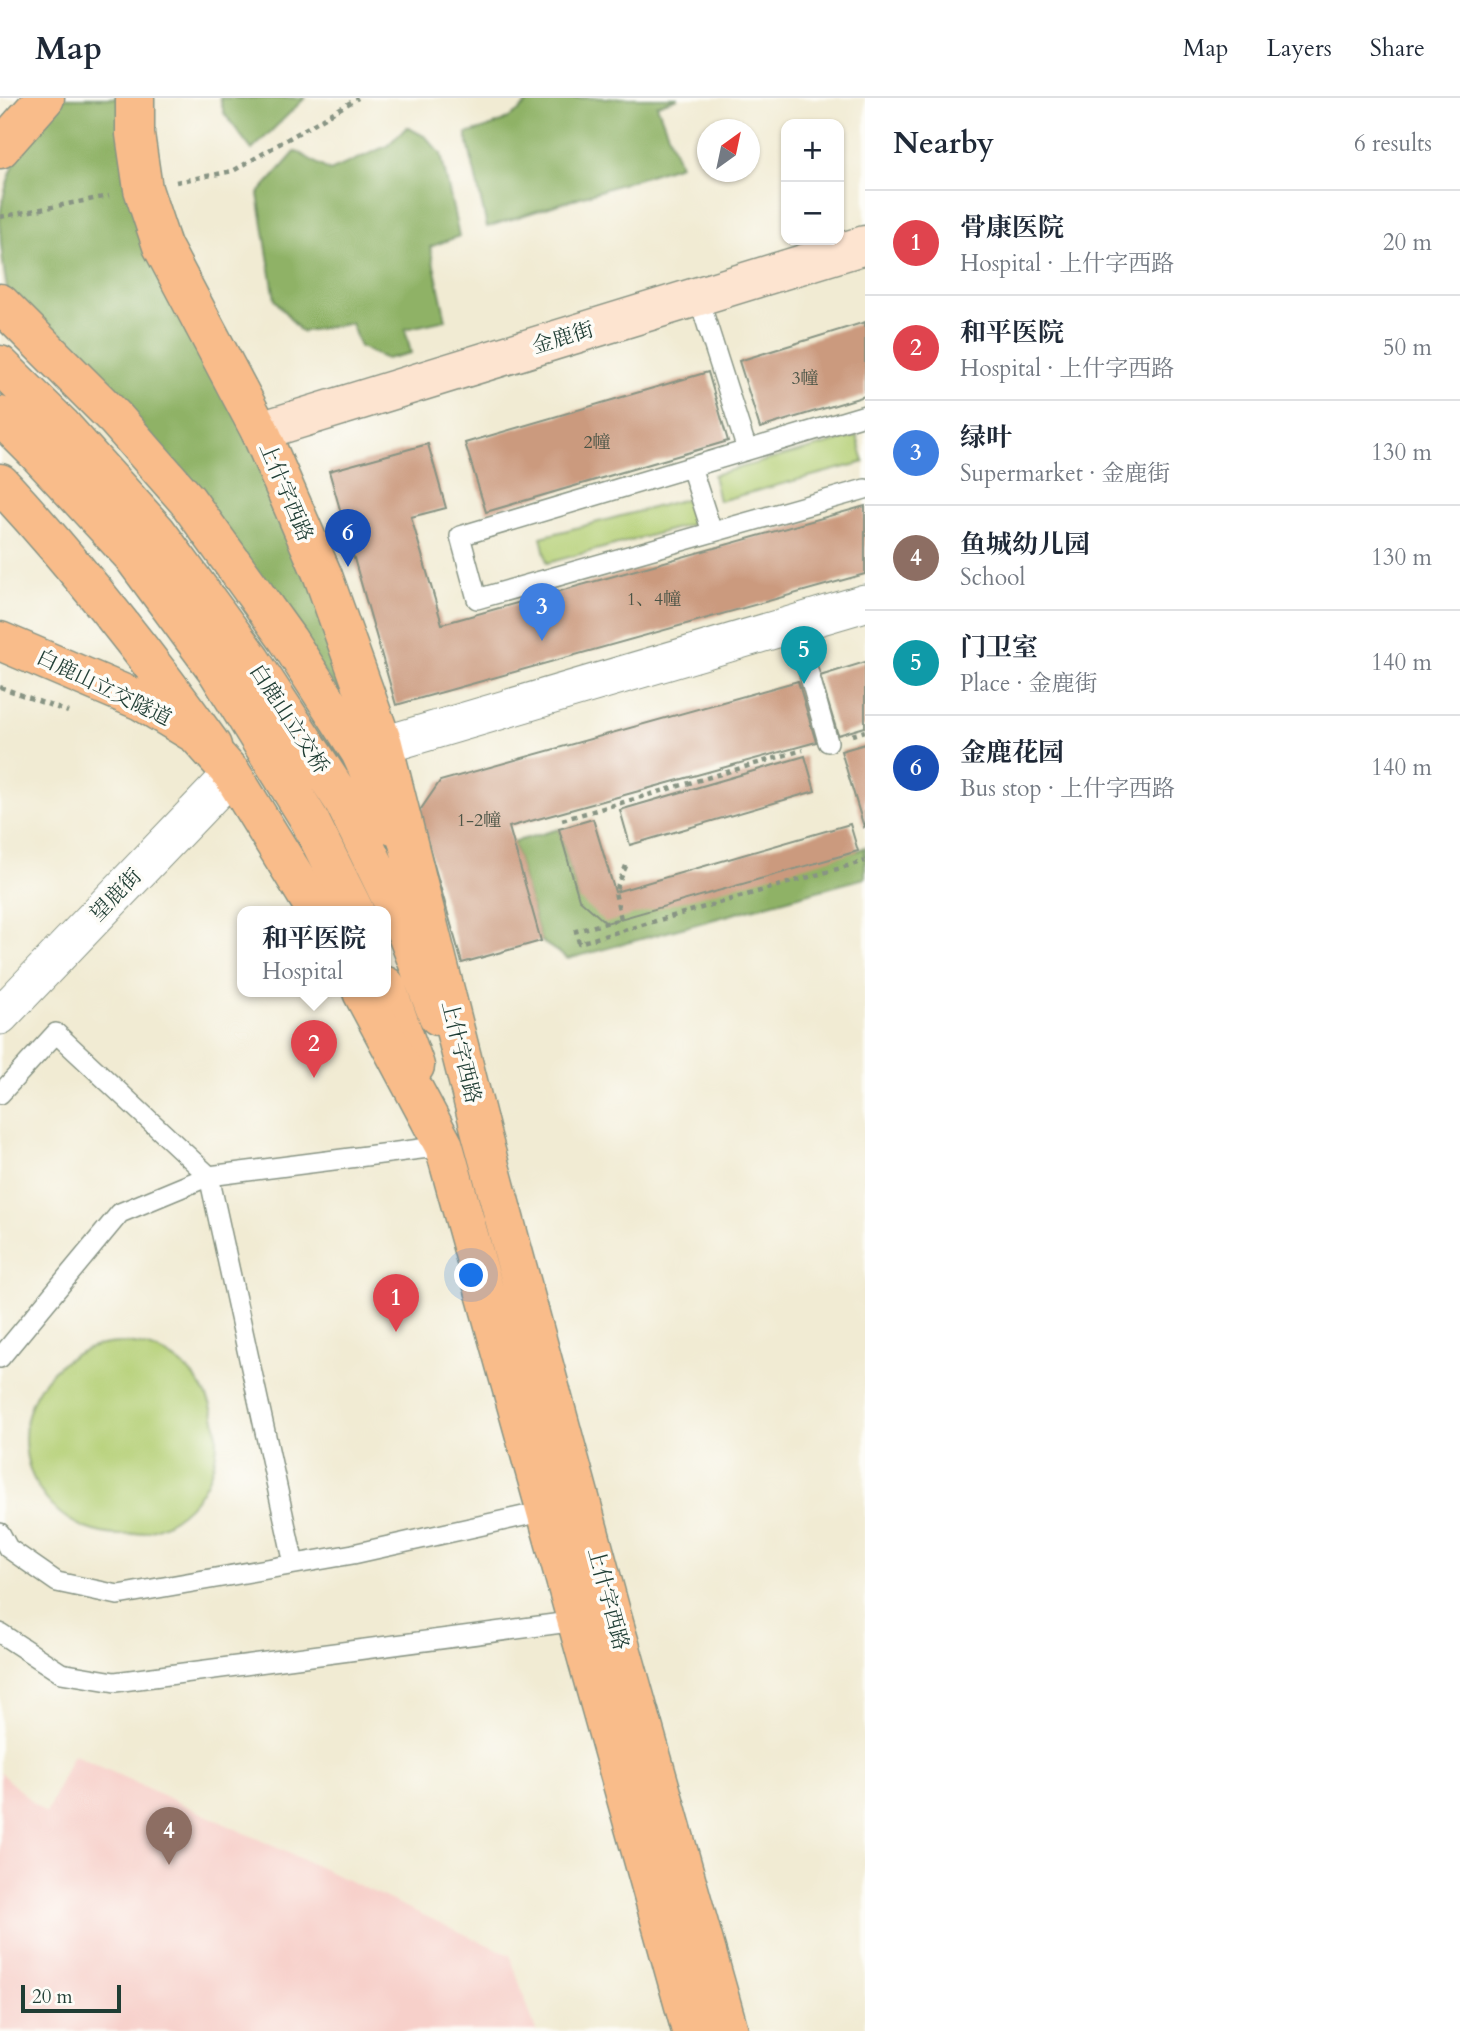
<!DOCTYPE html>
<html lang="en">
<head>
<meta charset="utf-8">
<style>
  :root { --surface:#fff; --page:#f2f2f3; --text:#1f2937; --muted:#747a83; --line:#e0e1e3; --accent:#d93025 }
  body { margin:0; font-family:Cardo,"Noto Serif SC",serif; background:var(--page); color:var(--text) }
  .controls { position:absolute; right:21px; top:21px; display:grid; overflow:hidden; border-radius:14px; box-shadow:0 2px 5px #0004 }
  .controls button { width:63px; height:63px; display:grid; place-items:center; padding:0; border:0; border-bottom:2px solid var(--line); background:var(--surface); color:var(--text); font:35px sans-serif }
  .compass { position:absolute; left:697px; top:21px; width:63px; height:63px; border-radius:50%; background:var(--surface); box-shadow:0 2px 5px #0004; rotate:33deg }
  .scale { position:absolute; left:21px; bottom:18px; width:100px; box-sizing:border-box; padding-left:7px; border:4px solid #1f3d34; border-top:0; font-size:19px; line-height:24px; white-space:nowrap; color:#1f3d34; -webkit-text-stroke:5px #fdfcf7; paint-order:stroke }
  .you { position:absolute; left:472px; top:1178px; width:24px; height:24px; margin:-18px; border:5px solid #fff; border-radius:50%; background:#1a73e8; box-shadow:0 0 0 10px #1a73e833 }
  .badge { display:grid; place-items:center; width:46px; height:46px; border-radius:50%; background:var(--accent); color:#fff; font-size:23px; font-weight:700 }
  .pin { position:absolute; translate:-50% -58px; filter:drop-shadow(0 2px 4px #0008) }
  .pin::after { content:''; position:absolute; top:37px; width:24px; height:21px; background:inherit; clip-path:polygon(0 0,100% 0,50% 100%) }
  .popup { position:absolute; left:237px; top:808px; width:154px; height:91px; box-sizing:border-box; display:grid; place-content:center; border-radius:14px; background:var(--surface); filter:drop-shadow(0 2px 5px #0005); font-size:23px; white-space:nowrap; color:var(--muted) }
  .popup b { font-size:26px; color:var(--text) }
  .popup::after { content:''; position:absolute; left:50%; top:100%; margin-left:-14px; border:14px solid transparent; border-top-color:var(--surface) }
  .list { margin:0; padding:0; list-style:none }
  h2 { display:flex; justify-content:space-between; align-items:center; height:91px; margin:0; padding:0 28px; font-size:30px }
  h2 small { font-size:23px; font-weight:400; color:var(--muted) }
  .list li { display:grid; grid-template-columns:46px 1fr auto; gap:21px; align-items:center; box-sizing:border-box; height:105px; padding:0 28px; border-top:2px solid var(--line) }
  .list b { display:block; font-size:26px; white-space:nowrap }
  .list p { margin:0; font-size:23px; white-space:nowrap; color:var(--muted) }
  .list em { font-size:23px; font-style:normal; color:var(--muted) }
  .map { position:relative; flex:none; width:865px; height:1933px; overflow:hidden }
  header { display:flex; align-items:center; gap:42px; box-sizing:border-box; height:98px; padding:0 35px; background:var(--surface); border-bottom:2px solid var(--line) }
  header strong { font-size:33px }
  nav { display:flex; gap:38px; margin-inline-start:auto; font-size:24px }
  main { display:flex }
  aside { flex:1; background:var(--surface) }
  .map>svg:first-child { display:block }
  .built { fill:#f7d0ca }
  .green { fill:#b4cf74; stroke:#6a8654; stroke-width:2 }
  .forest { fill:#8fb266; stroke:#57784d; stroke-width:2 }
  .building { fill:#cb9a7e }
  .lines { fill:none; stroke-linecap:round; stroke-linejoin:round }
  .lane-casing { stroke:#889484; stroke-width:22 }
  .street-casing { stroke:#889484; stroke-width:39 }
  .secondary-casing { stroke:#889484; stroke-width:41 }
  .primary-casing { stroke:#889484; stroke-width:41 }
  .highway-casing { stroke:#889484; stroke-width:41 }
  .path { stroke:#889484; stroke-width:4.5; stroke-dasharray:5 5; stroke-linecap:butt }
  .lane { stroke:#fff; stroke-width:19 }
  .street { stroke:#fff; stroke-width:37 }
  .secondary { stroke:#fde4d0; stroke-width:38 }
  .primary { stroke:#f9bc8a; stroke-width:38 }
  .highway { stroke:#f9bc8a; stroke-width:38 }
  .labels { text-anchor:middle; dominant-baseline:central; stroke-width:7; stroke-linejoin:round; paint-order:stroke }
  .number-label { font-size:18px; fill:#4a5446 }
  .street-label { font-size:21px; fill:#1f3d34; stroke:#fdfcf7 }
</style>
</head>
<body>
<header>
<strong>Map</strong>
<nav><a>Map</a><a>Layers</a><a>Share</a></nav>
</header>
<main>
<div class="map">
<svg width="865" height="1933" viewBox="0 0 865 1933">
  <rect width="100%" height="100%" fill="#fdfcf7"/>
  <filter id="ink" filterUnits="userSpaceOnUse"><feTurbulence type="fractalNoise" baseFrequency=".0143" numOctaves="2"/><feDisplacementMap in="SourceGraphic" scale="14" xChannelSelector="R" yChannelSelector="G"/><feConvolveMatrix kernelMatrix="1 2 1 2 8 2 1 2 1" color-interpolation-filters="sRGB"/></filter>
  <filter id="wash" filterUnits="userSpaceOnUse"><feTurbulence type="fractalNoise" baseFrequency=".00686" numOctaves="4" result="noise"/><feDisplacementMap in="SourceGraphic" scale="28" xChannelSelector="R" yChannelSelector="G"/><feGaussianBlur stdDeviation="1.57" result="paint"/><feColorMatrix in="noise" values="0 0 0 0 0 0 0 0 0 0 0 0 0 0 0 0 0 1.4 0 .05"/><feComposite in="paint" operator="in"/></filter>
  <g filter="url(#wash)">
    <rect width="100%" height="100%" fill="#f1ebd3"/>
    <path class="built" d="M73,1656L510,1857L536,1933H0V1675L46,1716Z"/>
    <path class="green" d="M857,338L864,364L719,403L713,377Z
      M686,401L693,426L547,465L541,439Z
      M25 1341a96 96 0 1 1 192 0a96 96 0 1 1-192 0Z"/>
    <path class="forest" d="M47,0H135V36L383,646L7,191C3,168 0,145 0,121C3,78 28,37 47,0Z
      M220,0H305L252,52L224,15Z
      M531,0H678L657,7L680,67L487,129L466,36C491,29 515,22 531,0Z
      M407,29L426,39L441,56L459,138L430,149L446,222L405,231L411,255L386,261L360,249L351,225L301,234L275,202L258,96L296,53L330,73L387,48Z
      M559,731L579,801L857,753L865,749V780L568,861L541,843L513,744Z"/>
    <g id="blocks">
      <path class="building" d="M865,224V298L760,330L739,263Z
        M708,274L728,343L486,414L465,345Z
        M428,346L446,410L411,419L442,526L865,408V476L396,607L329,373Z
        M865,564V629L838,637L820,578Z
        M798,583L816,644L509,729L541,843L462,865L419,714L440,683Z
        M865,646V728L864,729L841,653Z
        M805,658L815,693L630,747L620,712Z
        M593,721L615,794L850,726L858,753L606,825L579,801L559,731Z"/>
    </g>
  </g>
  <g filter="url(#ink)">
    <use href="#blocks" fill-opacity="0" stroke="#889484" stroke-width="2"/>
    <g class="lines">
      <g class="lane-casing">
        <path id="lane" d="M698,198L747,352
          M865,317L460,438L477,501L865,391
          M691,369L712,434
          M795,525L828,644
          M0,996L56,935L209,1078L294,1466
          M0,1260L120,1115L209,1078L444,1048
          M0,1435L8,1450L57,1484L118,1497L353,1456L546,1413
          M0,1535L61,1575L115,1584L577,1523"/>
      </g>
      <g class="street-casing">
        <path id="street" d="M360,654L865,505
          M0,918L232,676"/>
      </g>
      <g class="secondary-casing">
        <path id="secondary" d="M260,333L865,147"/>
      </g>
      <g class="primary-casing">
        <path id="primary" d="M0,51L45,0
          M0,205L116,321L187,402L288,542L360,654L393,727
          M0,267L61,327L157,434L251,562L344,704L401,821L438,918
          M0,318L39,357L131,456L216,571L309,721L355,814
          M0,385C77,468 146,556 212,648
          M386,888L415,968"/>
      </g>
      <g class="highway-casing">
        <path id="highway" d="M135,0V36L143,91L162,148L260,333L323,478L383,646L481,1035L612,1518L729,1933
          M0,543L141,603L197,637L232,676L317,814
          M362,894L444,1048L691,1933"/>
      </g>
      <path class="path" d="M176,84L233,73L358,0
        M0,119L109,98
        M0,589L68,614
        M852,637L865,633
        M562,722L803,652
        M626,768L615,794L621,821L576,833L579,845L865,763"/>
      <use href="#lane" class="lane"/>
      <use href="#street" class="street"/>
      <use href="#secondary" class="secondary"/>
      <use href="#primary" class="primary"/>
      <use href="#highway" class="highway"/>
    </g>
  </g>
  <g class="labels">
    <g class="number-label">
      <text x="805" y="280">3幢</text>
      <text x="597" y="344">2幢</text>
      <text x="654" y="501">1、4幢</text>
      <text x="479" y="722">1-2幢</text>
    </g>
    <g class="street-label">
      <text transform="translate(563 240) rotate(-17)">金鹿街</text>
      <text transform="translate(286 394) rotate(67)">上什字西路</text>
      <text transform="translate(104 590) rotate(26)">白鹿山立交隧道</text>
      <text transform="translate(289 621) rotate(57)">白鹿山立交桥</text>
      <text transform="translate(116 797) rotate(-46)">望鹿街</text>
      <text transform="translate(461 954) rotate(76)">上什字西路</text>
      <text transform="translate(608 1501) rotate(75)">上什字西路</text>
    </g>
  </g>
</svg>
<div class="controls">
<button>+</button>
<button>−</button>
</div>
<svg class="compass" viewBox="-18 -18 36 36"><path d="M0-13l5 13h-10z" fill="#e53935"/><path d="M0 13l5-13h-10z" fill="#747a83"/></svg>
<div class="scale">20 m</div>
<div class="you"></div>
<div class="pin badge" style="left:396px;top:1234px;background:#e0444e">1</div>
<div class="pin badge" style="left:314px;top:980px;background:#e0444e">2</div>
<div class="popup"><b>和平医院</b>Hospital</div>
<div class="pin badge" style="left:542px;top:543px;background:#3f7fe0">3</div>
<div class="pin badge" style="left:169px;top:1767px;background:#8d6e63">4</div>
<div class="pin badge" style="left:804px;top:586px;background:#0f9aa8">5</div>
<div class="pin badge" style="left:348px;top:469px;background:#1a4fb4">6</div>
</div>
<aside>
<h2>Nearby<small>6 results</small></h2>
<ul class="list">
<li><span class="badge" style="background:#e0444e">1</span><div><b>骨康医院</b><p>Hospital · 上什字西路</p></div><em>20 m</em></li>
<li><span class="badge" style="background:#e0444e">2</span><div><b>和平医院</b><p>Hospital · 上什字西路</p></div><em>50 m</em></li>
<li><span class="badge" style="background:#3f7fe0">3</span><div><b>绿叶</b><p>Supermarket · 金鹿街</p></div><em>130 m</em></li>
<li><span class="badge" style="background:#8d6e63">4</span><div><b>鱼城幼儿园</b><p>School</p></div><em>130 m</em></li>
<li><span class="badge" style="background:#0f9aa8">5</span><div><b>门卫室</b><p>Place · 金鹿街</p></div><em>140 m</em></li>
<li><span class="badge" style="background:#1a4fb4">6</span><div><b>金鹿花园</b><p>Bus stop · 上什字西路</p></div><em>140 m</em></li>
</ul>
</aside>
</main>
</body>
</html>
